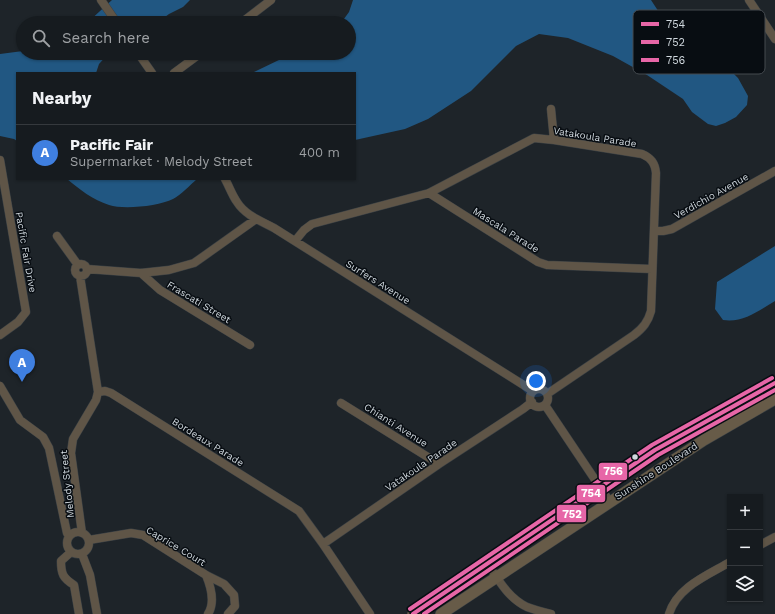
<!DOCTYPE html>
<html lang="en">
<head>
<meta charset="utf-8">
<style>
  :root { --surface:#161b1f; --page:#1f2428; --text:#f1f3f6; --muted:#9ea1a4; --line:#35393d; --accent:#1a73e8 }
  body { margin:0; font-family:"Work Sans",sans-serif; background:var(--page); color:var(--text) }
  .controls { position:absolute; right:12px; bottom:12px; display:grid; overflow:hidden; border-radius:0px; box-shadow:0 1px 3px #0004 }
  .controls button { width:36px; height:36px; display:grid; place-items:center; padding:0; border:0; border-bottom:1px solid var(--line); background:var(--surface); color:var(--text); font:20px sans-serif }
  .you { position:absolute; left:536px; top:381px; width:14px; height:14px; margin:-10px; border:3px solid #fff; border-radius:50%; background:#1a73e8; box-shadow:0 0 0 6px #1a73e833 }
  .badge { display:grid; place-items:center; width:26px; height:26px; border-radius:50%; background:var(--accent); color:#fff; font-size:13px; font-weight:700 }
  .pin { position:absolute; translate:-50% -33px; filter:drop-shadow(0 1px 2px #0008) }
  .pin::after { content:''; position:absolute; top:21px; width:14px; height:12px; background:inherit; clip-path:polygon(0 0,100% 0,50% 100%) }
  .list { margin:0; padding:0; list-style:none }
  h2 { display:flex; justify-content:space-between; align-items:center; height:52px; margin:0; padding:0 16px; font-size:17px }
  h2 small { font-size:13px; font-weight:400; color:var(--muted) }
  .list li { display:grid; grid-template-columns:26px 1fr auto; gap:12px; align-items:center; box-sizing:border-box; height:56px; padding:0 16px; border-top:1px solid var(--line) }
  .list b { display:block; font-size:15px; white-space:nowrap }
  .list p { margin:0; font-size:13px; white-space:nowrap; color:var(--muted) }
  .list em { font-size:13px; font-style:normal; color:var(--muted) }
  .icon { flex:none; width:22px; height:22px; fill:none; stroke:currentColor; stroke-width:2; stroke-linecap:round; stroke-linejoin:round }
  .map { position:relative; flex:none; width:775px; height:614px; overflow:hidden }
  .search { position:absolute; background:var(--surface); box-shadow:0 1px 3px #0004; left:16px; top:16px; width:340px; height:44px; display:flex; align-items:center; gap:10px; box-sizing:border-box; padding:0 14px; border-radius:22px; color:var(--muted); font-size:15px }
  .panel { position:absolute; background:var(--surface); box-shadow:0 1px 3px #0004; left:16px; top:72px; width:340px; height:108px; border-radius:0px }
  .map>svg:first-child { display:block }
  .water { fill:#215782 }
  .lines { fill:none; stroke-linecap:round; stroke-linejoin:round }
  .minor-casing { stroke:#3b4145; stroke-width:9 }
  .major-casing { stroke:#3b4145; stroke-width:12 }
  .minor { stroke:#5f5547; stroke-width:8 }
  .major { stroke:#675b48; stroke-width:11 }
  .bus-1-casing { stroke:#080d12; stroke-width:7 }
  .bus-2-casing { stroke:#080d12; stroke-width:7 }
  .bus-3-casing { stroke:#080d12; stroke-width:7 }
  .bus-1 { stroke:#e766a7; stroke-width:4 }
  .bus-2 { stroke:#e766a7; stroke-width:4 }
  .bus-3 { stroke:#e766a7; stroke-width:4 }
  .bus-dot { fill:#d0d8de; stroke:#080d12; stroke-width:1.5 }
  .labels { text-anchor:middle; dominant-baseline:central; stroke-width:3; stroke-linejoin:round; paint-order:stroke }
  .street-label { font-size:10px; fill:#d0d8de; stroke:#080d12 }
  .key { fill:#080d12; stroke:#444a4f; stroke-width:1 }
  .key-label { font-size:11px; fill:#d0d8de }
  .line-badge { stroke:#080d12; stroke-width:1.5 }
  .badge-label { font-size:11px; text-anchor:middle; font-weight:bold; fill:#fff }
</style>
</head>
<body>
<div class="map">
<svg width="775" height="614" viewBox="0 0 775 614">
  <rect width="100%" height="100%" fill="#1e2429"/>
  <path class="water" d="M112,0H190L183,7L169,14L157,23H87Z
    M353,0H651L668,26L699,49L728,68L738,78L748,96L747,105L736,117L725,123L716,126L708,124L692,112L683,99L647,75L613,56L568,38L539,34L516,46L471,91L428,119L405,129L355,140V73H252L281,59L301,53H349V23H341L349,12Z
    M23,51V53H109L99,64L96,73H17V141L14,139L0,136V54Z
    M67,179H197C190,185 181,195 173,199C159,206 124,210 109,205C93,200 79,189 67,179Z
    M775,246V301C758,311 743,323 723,320L715,309L717,282Z"/>
  <g class="lines">
    <g class="minor-casing">
      <path id="minor" d="M101,0L117,23
        M749,0L775,39
        M241,23L271,0
        M138,53L152,73
        M174,73L201,53
        M551,109L554,140
        M0,160L26,312L18,322L0,335
        M225,179C229,186 232,195 237,202C245,215 261,221 274,228L533,391
        M429,193L538,262L547,265L652,269
        M654,231H663L672,229L775,171
        M57,236L78,265
        M295,241L304,230L312,224L429,193L534,138L554,140L642,154C651,158 655,163 656,173L651,311C648,322 643,328 634,335L547,394
        M75 270a6 6 0 1 1 12 0a6 6 0 1 1-12 0Z
        M87,269L141,273L169,270L194,263L204,256L256,219
        M141,273L160,290L250,345
        M80,276L98,392L96,400L73,439L71,453L82,533
        M0,386L20,420L43,437L49,448L67,533L69,536
        M530 398a9 9 0 1 1 18 0a9 9 0 1 1-18 0Z
        M98,392L105,391L111,393L299,511L323,544L370,614
        M341,403L439,464
        M545,405L610,502
        M67 543a11 11 0 1 1 22 0a11 11 0 1 1-22 0Z
        M89,540L131,533L143,535L206,575L224,584L234,595L235,606L228,614
        M323,544L439,464L523,409L532,402
        M760,545L775,537
        M71,552L61,561C61,574 63,578 74,585L79,614
        M82,554L90,575L97,614
        M487,563C498,579 508,598 527,607C535,610 543,612 551,614
        M206,575C211,587 215,603 208,614
        M669,614C677,587 708,575 730,562"/>
    </g>
    <g class="major-casing">
      <path id="major" d="M413,614L655,450L775,383
        M441,614L704,440L775,399"/>
    </g>
    <use href="#minor" class="minor"/>
    <use href="#major" class="major"/>
    <g class="bus-1-casing">
      <path id="bus-1" d="M413,614L655,450L775,383"/>
    </g>
    <g class="bus-2-casing">
      <path id="bus-2" d="M424,614L658,455L775,390"/>
    </g>
    <g class="bus-3-casing">
      <path id="bus-3" d="M410,609L652,445L772,378"/>
    </g>
    <use href="#bus-1" class="bus-1"/>
    <use href="#bus-2" class="bus-2"/>
    <use href="#bus-3" class="bus-3"/>
  </g>
  <circle class="bus-dot" cx="635" cy="457" r="3.5"/>
  <g class="labels">
    <g class="street-label">
      <text transform="translate(595 137) rotate(9)">Vatakoula Parade</text>
      <text transform="translate(711 196) rotate(-29)">Verdichio Avenue</text>
      <text transform="translate(506 230) rotate(32)">Mascala Parade</text>
      <text transform="translate(26 252) rotate(80)">Pacific Fair Drive</text>
      <text transform="translate(378 282) rotate(32)">Surfers Avenue</text>
      <text transform="translate(199 302) rotate(31)">Frascati Street</text>
      <text transform="translate(396 425) rotate(32)">Chianti Avenue</text>
      <text transform="translate(208 442) rotate(32)">Bordeaux Parade</text>
      <text transform="translate(421 465) rotate(-34)">Vatakoula Parade</text>
      <text transform="translate(656 471) rotate(-33)">Sunshine Boulevard</text>
      <text transform="translate(67 484) rotate(-96)">Melody Street</text>
      <text transform="translate(176 546) rotate(31)">Caprice Court</text>
    </g>
  </g>
  <rect x="633" y="10" width="132" height="64" rx="6" class="key"/>
  <rect x="641" y="22" width="18" height="4" fill="#e766a7"/>
  <rect x="641" y="40" width="18" height="4" fill="#e766a7"/>
  <rect x="641" y="58" width="18" height="4" fill="#e766a7"/>
  <g class="key-label">
    <text x="666" y="28">754</text>
    <text x="666" y="46">752</text>
    <text x="666" y="64">756</text>
  </g>
  <g class="line-badge">
    <rect x="598" y="462" width="30" height="19" rx="4" fill="#e766a7"/>
    <rect x="576" y="484" width="30" height="19" rx="4" fill="#e766a7"/>
    <rect x="556" y="504" width="31" height="19" rx="4" fill="#e766a7"/>
  </g>
  <g class="badge-label">
    <text x="613" y="475">756</text>
    <text x="591" y="497">754</text>
    <text x="572" y="518">752</text>
  </g>
</svg>
<div class="controls">
<button>+</button>
<button>−</button>
<button><svg class="icon" aria-label="layers" viewBox="0 0 24 24"><path d="M12 4l9 5-9 5-9-5zM3 14l9 5 9-5"/></svg></button>
</div>
<div class="you"></div>
<div class="pin badge" style="left:22px;top:382px;background:#3f7fe0">A</div>
<div class="search"><svg class="icon" aria-label="search" viewBox="0 0 24 24"><circle cx="10" cy="10" r="6"/><path d="M15 15l6 6"/></svg>Search here</div>
<section class="panel">
<h2>Nearby<small></small></h2>
<ul class="list">
<li><span class="badge" style="background:#3f7fe0">A</span><div><b>Pacific Fair</b><p>Supermarket · Melody Street</p></div><em>400 m</em></li>
</ul>
</section>
</div>
</body>
</html>
